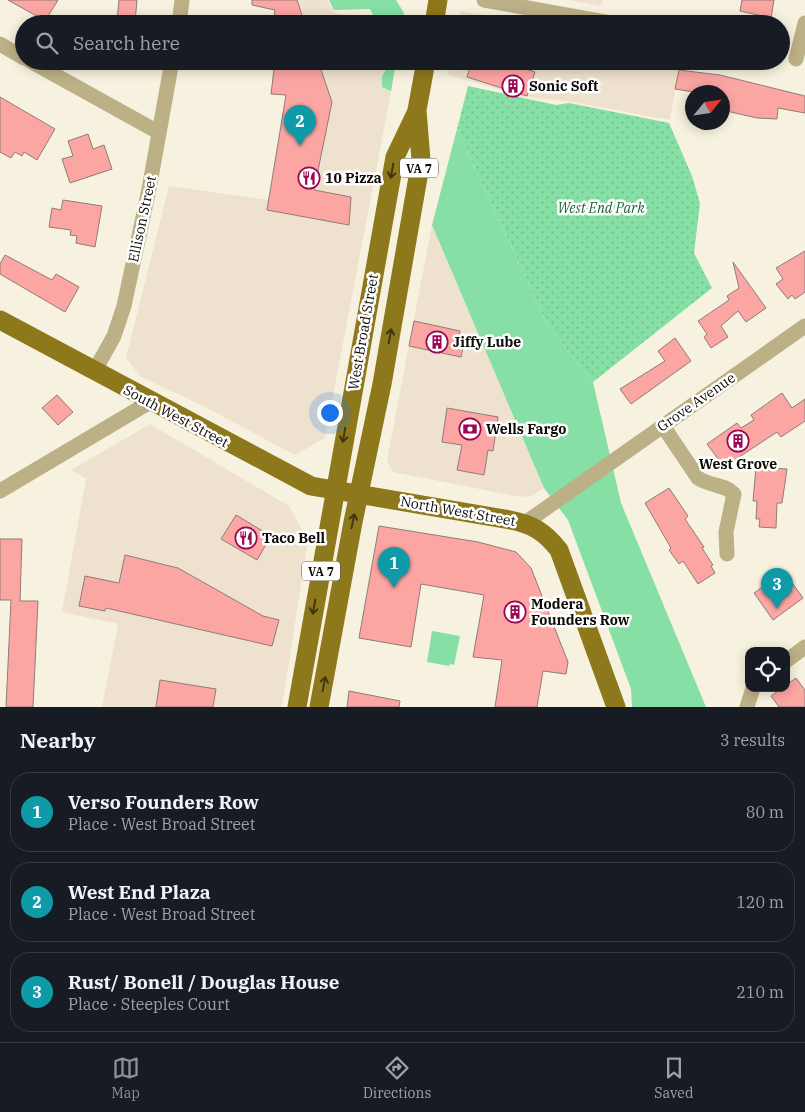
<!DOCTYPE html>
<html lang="en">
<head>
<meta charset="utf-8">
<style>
  :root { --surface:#171b24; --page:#242831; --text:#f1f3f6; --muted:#9ea1a6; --line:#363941; --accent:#8c9099 }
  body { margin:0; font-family:"IBM Plex Serif",serif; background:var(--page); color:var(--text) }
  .controls { position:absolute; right:15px; bottom:15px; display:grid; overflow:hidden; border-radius:10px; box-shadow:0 2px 12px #0003 }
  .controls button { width:45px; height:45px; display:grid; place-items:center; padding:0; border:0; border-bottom:1px solid var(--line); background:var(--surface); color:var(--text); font:25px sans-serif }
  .compass { position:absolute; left:685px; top:85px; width:45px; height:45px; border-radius:50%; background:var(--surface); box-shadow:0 2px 12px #0003; rotate:61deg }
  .you { position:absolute; left:329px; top:412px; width:18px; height:18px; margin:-12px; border:4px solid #fff; border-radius:50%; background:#1a73e8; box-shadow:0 0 0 8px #1a73e833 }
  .badge { display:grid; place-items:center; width:32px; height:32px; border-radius:50%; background:var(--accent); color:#fff; font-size:16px; font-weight:700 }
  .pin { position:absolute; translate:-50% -41px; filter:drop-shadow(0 1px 2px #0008) }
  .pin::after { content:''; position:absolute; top:26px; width:18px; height:15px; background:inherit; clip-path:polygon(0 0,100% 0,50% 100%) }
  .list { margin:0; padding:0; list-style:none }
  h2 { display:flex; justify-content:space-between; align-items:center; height:65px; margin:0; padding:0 20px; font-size:21px }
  h2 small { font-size:16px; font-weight:400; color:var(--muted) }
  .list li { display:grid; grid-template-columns:32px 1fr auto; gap:15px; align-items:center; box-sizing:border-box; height:80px; margin:0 10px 10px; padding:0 10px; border:1px solid var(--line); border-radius:20px }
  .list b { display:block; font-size:19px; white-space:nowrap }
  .list p { margin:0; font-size:16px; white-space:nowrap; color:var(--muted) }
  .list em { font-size:16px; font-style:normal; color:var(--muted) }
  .icon { flex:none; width:28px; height:28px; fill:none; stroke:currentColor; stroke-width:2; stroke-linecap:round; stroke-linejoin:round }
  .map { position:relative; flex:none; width:805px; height:707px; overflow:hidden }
  .search { position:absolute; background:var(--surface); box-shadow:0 2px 12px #0003; left:15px; right:15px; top:15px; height:55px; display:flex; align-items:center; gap:12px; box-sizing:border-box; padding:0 18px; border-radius:28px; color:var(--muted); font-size:19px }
  .sheet { height:335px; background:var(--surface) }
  nav { display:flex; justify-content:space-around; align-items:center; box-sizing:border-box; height:70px; border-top:1px solid var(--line); background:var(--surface); font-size:14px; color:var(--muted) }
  nav a { display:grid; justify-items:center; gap:2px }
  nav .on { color:var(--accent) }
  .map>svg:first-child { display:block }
  .commercial { fill:#eee2ce }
  .grass { fill:#86dfa4 }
  .park { fill:url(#park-dots) }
  .building { fill:#fca6a3; stroke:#8f7b7a }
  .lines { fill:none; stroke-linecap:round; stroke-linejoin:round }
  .minor { stroke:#bcb087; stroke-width:15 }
  .major { stroke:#8e781c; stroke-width:19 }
  .oneway { stroke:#41370f }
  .labels { text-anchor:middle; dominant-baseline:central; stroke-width:5; stroke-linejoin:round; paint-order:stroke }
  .shield { fill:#fff; stroke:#565451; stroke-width:1 }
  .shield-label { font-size:12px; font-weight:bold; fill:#0d0b06 }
  .poi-label { font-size:14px; font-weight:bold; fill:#0d0b06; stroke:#fff; text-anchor:start }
  .park-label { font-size:14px; font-style:italic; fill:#1f643c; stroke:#fff }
  .street-label { font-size:14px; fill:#0d0b06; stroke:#fff }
</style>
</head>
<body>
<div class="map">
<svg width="805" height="707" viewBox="0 0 805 707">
  <defs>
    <pattern id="park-dots" width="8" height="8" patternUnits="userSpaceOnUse" patternTransform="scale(1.25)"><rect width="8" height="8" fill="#86dfa4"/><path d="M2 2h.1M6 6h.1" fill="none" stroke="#72be8c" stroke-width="1.8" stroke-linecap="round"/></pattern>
  </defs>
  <rect width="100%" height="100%" fill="#f7f2df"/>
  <path class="commercial" d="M279,0H327L336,14L405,21V24H285Z
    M568,0H603L600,6Z
    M461,11L529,24H458Z
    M287,61H397L325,438L295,455L203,406L140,376L126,358L169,186L269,200L287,97Z
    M451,61H680L670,120L566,101L526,97L448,75Z
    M432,225L544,488L531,496L520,497L393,472L387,460Z
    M150,424L289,506L308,540L282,707H102L118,624L62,612L86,479L92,482L71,470Z"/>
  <path class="grass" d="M329,0H396L404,13L402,24H377L370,9L334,10Z
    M392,61H396L391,91L382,87V76Z
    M457,129L547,324L593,382L621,503L706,707H632L631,689L568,520L544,488L432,225Z
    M432,631L460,636L454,665L450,664L449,666L427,662Z"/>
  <path class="park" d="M468,86L556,105L569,103L669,123L692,176L700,203L694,253L712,288L593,382L547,324L457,129Z"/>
  <path class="building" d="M8,0H58L47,18L41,15L40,18Z
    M119,0H137L135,22L117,21Z
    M252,0H297L305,24H273L275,10L252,5Z
    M742,0H774L771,18L740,11Z
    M275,61H318L332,102L314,190L351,197L349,225L267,210L286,95L271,94Z
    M472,61H522L520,67L535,72L527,96L467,77Z
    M679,70L720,75L805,96V113L778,108L777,119L757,118L722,110V92H694L675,89Z
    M0,97L55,129L37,160L24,152L22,156L15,152L11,158L0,152Z
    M88,134L93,149L104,145L112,169L70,183L62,159L73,156L68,141Z
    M63,200L102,206L95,247L76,243L77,236L70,235L71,230L49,227L52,208L61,210Z
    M805,251V292L795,299L792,295L788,299L776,284L783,279L776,268Z
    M5,255L52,280L56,274L79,287L65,312L0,274V264Z
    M733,262L766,308L746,322L738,311L721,326L728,337L711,348L704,337L707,334L698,321L729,300L727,296L739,288Z
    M414,321L460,331L459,337L465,338L461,357L409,346Z
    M675,338L691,361L631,404L620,389L665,361L658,351Z
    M782,393L792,408L805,399V421L781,437L777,432L724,467L707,444L737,423L741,428L754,420L751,415Z
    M57,395L73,412L58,425L42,408Z
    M447,408L498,417L493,451L488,450L484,475L457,470L462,445L442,442Z
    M756,467L787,469L782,503H777L776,528L759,527L760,519H756L757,501H753Z
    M669,488L688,516L685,519L704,547L702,548L713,565L711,566L715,573L698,584L683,561L679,564L669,550L671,548L645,503Z
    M236,515L271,536L257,560L221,539Z
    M379,526L478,542L516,552L531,568L568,662L566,674L543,671L537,707H495L502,660L473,657L484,595L421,584L411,647L359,638Z
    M0,539H22L20,601H38L33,707H6L11,600H0Z
    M125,555L178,568L263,616L279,620L272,646L106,608L105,611L79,606L85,576L119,583Z
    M772,580L781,593L793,584L803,598L773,620L754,593Z
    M796,678L805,690V707H779L771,696L782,688H786V685Z
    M160,680L216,689L213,707H156Z
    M349,691L400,701L399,707H347Z"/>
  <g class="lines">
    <path class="minor" d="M484,0L616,24
      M179,24L182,0
      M0,44L24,58
      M796,59L805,23
      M30,61L158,132
      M94,372L114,336L124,306L149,189L172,61
      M663,426L698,478C709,486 725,484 734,494L726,532L727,554
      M0,491L150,402
      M525,523L805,326
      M786,661L805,647
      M747,707L753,688"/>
    <path class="major" d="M434,24L438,0
      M0,320L311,486L510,520C532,524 545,532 559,550L616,707
      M297,707L395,157L417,111
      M319,707L353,522L382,384L421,160L417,110L426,61"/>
  </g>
  <defs><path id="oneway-shaft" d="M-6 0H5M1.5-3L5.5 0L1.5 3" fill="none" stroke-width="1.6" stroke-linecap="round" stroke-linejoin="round" transform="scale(1.25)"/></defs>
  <g class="oneway">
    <use href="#oneway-shaft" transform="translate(392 171) rotate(100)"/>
    <use href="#oneway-shaft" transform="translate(390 336) rotate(-80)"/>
    <use href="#oneway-shaft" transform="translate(344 435) rotate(100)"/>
    <use href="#oneway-shaft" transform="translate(353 521) rotate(-78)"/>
    <use href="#oneway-shaft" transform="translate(314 607) rotate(100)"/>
    <use href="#oneway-shaft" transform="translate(324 684) rotate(-79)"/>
  </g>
  <defs>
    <g id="building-ring" transform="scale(1.125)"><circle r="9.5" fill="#fff" stroke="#9b0755" stroke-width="1.5"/><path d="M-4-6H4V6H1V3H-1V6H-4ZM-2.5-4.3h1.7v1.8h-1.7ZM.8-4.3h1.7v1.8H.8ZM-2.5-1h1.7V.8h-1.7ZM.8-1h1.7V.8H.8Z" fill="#9b0755"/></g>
    <g id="restaurant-ring" transform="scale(1.125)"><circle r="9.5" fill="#fff" stroke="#9b0755" stroke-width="1.5"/><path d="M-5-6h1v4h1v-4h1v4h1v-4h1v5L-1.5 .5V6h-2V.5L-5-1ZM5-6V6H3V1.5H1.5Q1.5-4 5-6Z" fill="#9b0755"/></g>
    <g id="bank-ring" transform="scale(1.125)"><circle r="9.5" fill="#fff" stroke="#9b0755" stroke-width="1.5"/><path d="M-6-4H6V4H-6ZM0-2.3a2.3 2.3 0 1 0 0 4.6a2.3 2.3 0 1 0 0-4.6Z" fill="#9b0755"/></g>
  </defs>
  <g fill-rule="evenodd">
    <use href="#building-ring" x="513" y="86"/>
    <use href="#restaurant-ring" x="309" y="178"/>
    <use href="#building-ring" x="437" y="342"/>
    <use href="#bank-ring" x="470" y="429"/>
    <use href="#building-ring" x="738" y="441"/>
    <use href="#restaurant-ring" x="246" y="538"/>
    <use href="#building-ring" x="515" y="612"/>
  </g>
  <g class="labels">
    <g class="shield">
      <rect x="400" y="158.5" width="38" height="19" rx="4"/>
      <rect x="302" y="561.5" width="38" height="19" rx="4"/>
    </g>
    <g class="shield-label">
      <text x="419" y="168">VA 7</text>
      <text x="321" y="571">VA 7</text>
    </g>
    <g class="poi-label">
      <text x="529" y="86">Sonic Soft</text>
      <text x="325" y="178">10 Pizza</text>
      <text x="453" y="342">Jiffy Lube</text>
      <text x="486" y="429">Wells Fargo</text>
      <text x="738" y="464" text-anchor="middle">West Grove</text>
      <text x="262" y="538">Taco Bell</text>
      <text x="531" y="604">Modera<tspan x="531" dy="16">Founders Row</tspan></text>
    </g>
    <g class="park-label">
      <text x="601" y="208">West End Park</text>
    </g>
    <g class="street-label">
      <text transform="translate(142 219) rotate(-78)">Ellison Street</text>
      <text transform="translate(363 332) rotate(-80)">West Broad Street</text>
      <text transform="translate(696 402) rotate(-35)">Grove Avenue</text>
      <text transform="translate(176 416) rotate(28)">South West Street</text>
      <text transform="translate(458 511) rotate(10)">North West Street</text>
    </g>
  </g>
</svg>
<div class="controls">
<button><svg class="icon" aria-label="locate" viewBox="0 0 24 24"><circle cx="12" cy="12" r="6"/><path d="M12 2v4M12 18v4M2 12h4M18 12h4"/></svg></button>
</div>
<svg class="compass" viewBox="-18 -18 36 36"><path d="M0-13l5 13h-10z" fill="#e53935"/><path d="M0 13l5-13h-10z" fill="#9ea1a6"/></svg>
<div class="you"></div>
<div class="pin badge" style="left:394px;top:588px;background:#0f9aa8">1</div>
<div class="pin badge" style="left:300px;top:146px;background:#0f9aa8">2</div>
<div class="pin badge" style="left:777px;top:609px;background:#0f9aa8">3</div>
<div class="search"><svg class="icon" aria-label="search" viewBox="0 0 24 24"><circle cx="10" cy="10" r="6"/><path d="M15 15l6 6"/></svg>Search here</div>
</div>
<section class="sheet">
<h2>Nearby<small>3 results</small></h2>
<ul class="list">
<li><span class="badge" style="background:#0f9aa8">1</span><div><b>Verso Founders Row</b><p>Place · West Broad Street</p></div><em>80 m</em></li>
<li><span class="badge" style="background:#0f9aa8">2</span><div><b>West End Plaza</b><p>Place · West Broad Street</p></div><em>120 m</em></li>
<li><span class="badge" style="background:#0f9aa8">3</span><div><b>Rust/ Bonell / Douglas House</b><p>Place · Steeples Court</p></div><em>210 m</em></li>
</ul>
</section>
<nav>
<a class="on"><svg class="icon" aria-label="map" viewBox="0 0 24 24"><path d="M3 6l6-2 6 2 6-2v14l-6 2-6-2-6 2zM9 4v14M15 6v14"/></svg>Map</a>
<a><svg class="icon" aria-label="directions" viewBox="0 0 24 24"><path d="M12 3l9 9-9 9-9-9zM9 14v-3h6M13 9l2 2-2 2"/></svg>Directions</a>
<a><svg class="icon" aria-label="saved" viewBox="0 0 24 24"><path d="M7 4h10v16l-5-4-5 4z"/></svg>Saved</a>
</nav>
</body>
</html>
